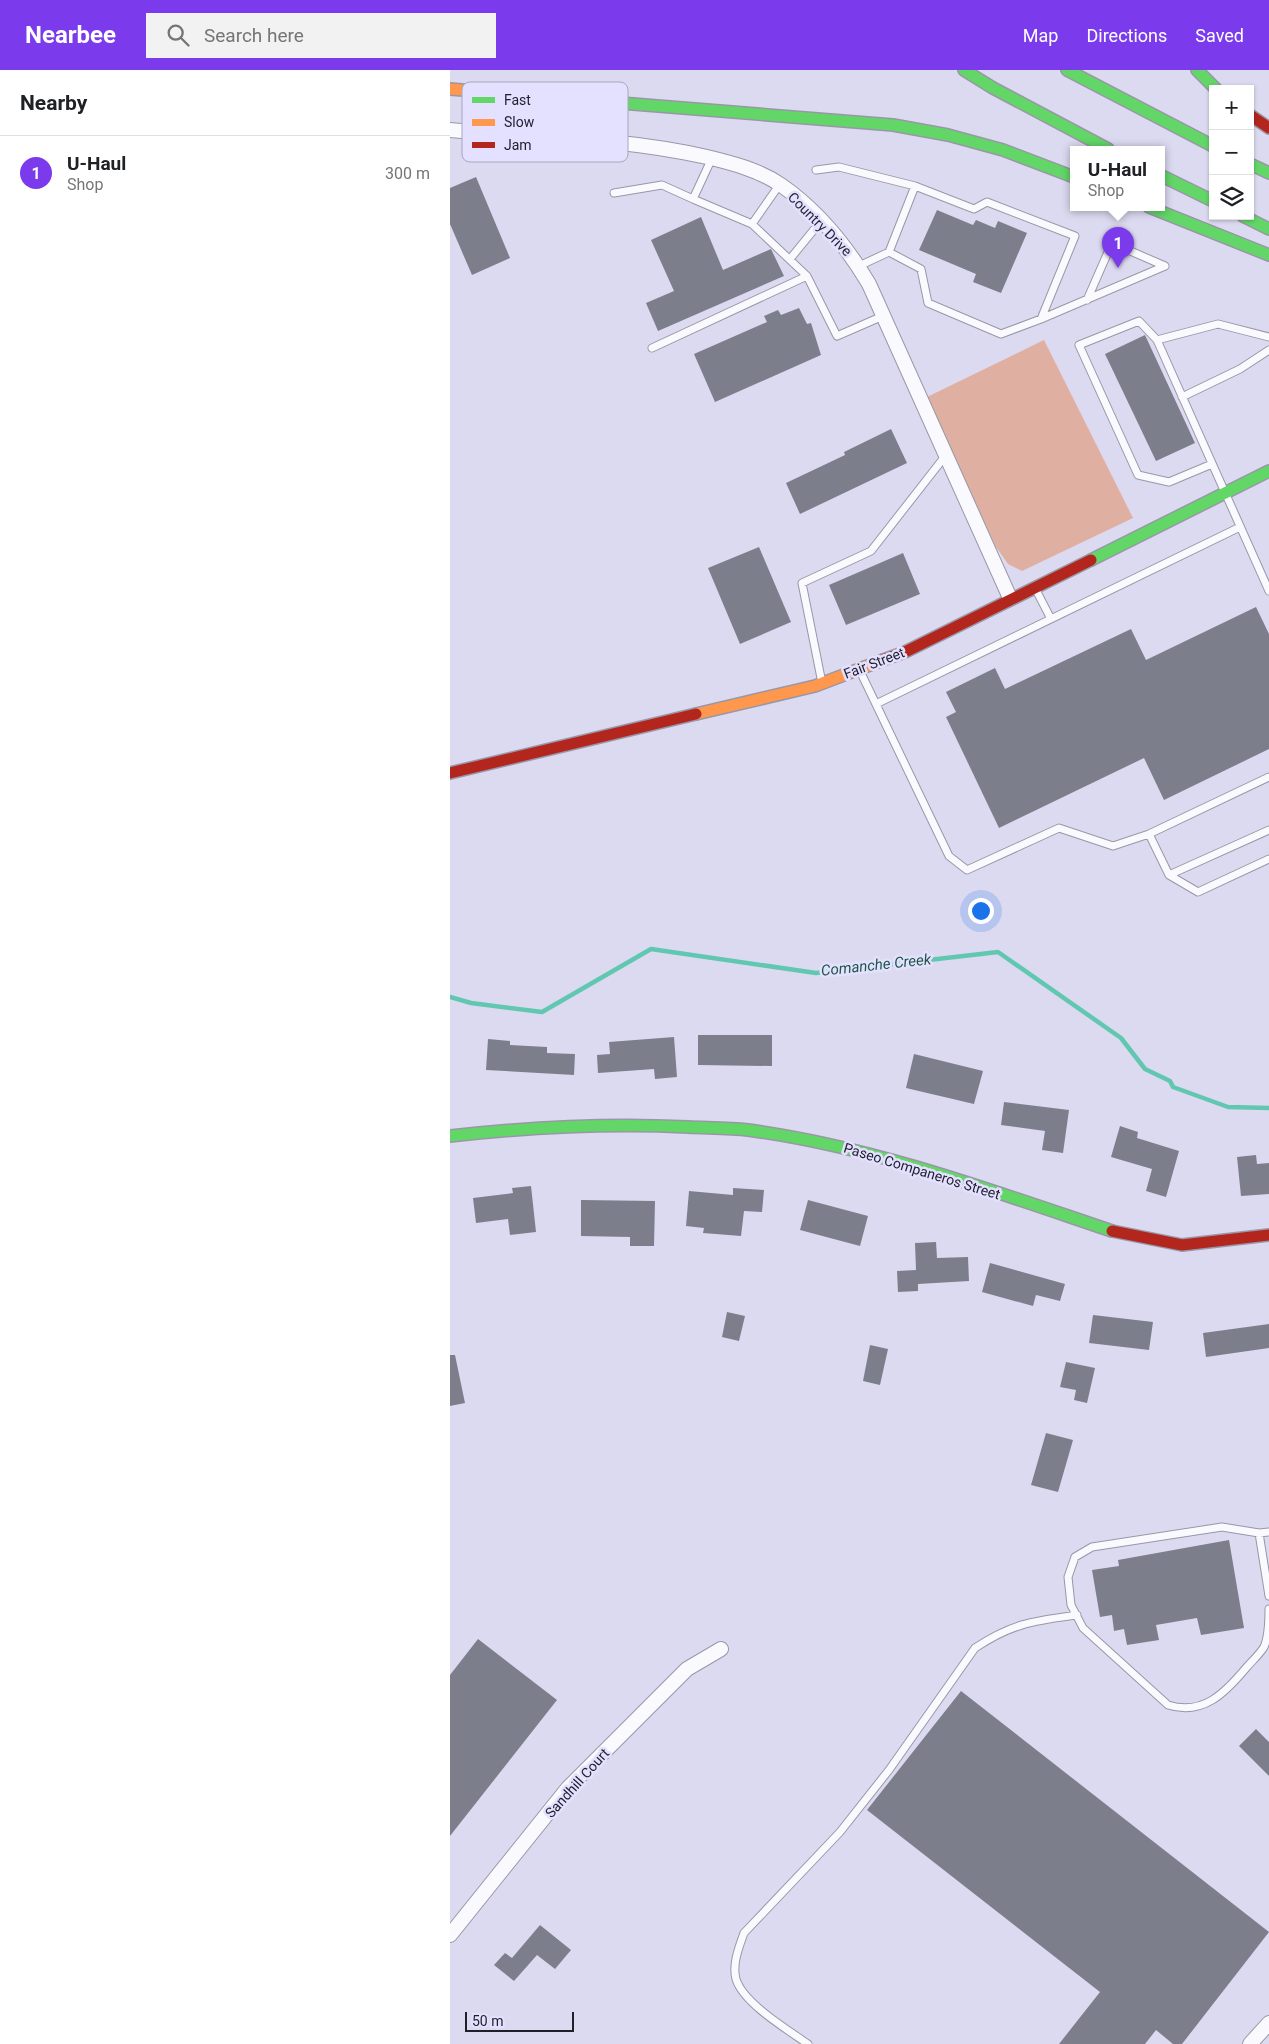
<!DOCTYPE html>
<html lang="en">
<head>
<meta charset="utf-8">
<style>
  :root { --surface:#fff; --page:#f2f2f2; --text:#202124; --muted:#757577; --line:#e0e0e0; --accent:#7c3aed }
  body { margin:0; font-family:Roboto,sans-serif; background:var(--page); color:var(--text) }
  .controls { position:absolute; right:15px; top:15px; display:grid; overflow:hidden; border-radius:0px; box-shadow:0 1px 4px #0004 }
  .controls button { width:45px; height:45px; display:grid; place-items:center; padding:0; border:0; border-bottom:1px solid var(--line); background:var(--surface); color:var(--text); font:25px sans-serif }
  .scale { position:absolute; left:15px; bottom:12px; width:109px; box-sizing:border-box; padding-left:5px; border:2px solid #1f1e2b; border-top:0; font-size:14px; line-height:18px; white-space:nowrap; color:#1f1e2b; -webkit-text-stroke:4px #e3e1ff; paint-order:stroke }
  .you { position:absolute; left:530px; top:840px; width:18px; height:18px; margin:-12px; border:4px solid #fff; border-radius:50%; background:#1a73e8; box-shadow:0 0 0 8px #1a73e833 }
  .badge { display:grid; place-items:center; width:32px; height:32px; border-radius:50%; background:var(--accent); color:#fff; font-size:16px; font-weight:700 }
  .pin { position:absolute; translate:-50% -41px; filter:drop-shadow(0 1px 2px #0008) }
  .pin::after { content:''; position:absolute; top:26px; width:18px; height:15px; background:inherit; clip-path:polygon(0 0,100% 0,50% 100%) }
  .popup { position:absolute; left:620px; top:76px; width:95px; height:65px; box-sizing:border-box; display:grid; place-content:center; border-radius:0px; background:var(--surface); filter:drop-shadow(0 1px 4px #0005); font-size:16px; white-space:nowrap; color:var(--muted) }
  .popup b { font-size:19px; color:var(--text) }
  .popup::after { content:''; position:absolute; left:50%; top:100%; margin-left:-10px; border:10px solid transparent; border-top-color:var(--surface) }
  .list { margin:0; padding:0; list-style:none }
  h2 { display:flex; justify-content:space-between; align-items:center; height:65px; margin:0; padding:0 20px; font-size:21px }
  h2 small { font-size:16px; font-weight:400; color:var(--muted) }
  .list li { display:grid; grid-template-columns:32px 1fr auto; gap:15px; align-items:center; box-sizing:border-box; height:75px; padding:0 20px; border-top:1px solid var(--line) }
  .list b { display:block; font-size:19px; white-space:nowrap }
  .list p { margin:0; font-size:16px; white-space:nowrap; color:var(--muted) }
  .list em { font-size:16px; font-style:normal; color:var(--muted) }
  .icon { flex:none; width:28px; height:28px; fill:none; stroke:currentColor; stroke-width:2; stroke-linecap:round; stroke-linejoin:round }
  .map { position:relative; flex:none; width:819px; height:1974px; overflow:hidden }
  header { display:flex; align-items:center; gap:30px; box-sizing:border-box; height:70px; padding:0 25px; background:var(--accent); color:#fff }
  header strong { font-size:24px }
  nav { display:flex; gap:28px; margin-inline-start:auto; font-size:18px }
  .search { width:350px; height:45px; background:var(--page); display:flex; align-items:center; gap:12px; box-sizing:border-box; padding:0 18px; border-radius:0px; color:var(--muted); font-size:19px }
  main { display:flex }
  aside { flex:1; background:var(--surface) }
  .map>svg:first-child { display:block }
  .green { fill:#dfb0a1 }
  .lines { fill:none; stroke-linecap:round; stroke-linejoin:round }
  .stream { stroke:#62c7b1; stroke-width:4.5 }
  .building { fill:#7d7e8c }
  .lane-casing { stroke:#9997a7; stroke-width:9 }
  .street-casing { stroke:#9997a7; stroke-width:16 }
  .fast-casing { stroke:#9997a7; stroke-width:14 }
  .slow-casing { stroke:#9997a7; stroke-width:14 }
  .jam-casing { stroke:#9997a7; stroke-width:14 }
  .lane { stroke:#faf9fd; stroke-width:7 }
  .street { stroke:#faf9fd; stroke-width:14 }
  .fast { stroke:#63d668; stroke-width:11 }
  .slow { stroke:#ff974d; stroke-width:11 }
  .jam { stroke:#b3261e; stroke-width:11 }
  .labels { text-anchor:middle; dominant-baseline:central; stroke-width:5; stroke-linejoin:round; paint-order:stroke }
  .street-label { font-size:14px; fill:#1f1e2b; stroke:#e3e1ff }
  .water-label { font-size:15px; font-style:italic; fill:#1e5543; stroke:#e3e1ff }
  .key { fill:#e3e1ff; stroke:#a8a6bf; stroke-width:1 }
  .key-label { font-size:14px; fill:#1f1e2b }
</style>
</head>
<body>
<header>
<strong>Nearbee</strong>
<div class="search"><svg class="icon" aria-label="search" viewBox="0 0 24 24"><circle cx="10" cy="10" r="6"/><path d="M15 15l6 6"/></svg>Search here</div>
<nav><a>Map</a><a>Directions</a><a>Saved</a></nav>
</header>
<main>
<aside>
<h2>Nearby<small></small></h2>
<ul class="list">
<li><span class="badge">1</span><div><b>U-Haul</b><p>Shop</p></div><em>300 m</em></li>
</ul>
</aside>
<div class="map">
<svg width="819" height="1974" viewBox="0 0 819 1974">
  <rect width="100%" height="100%" fill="#dcdaf0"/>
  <path class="green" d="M594,270L683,448L572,501L558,494L546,477L475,328Z"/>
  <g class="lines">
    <path class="stream" d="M0,927L21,933L92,942L201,879L366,903L548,882L671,968L695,999L720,1011L723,1017L778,1037L819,1038"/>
  </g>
  <path class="building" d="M26,107L60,188L22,205L0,154V118Z
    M487,140L523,155L526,150L545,158L548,151L577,163L551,223L523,212L526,204L469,180Z
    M251,147L273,200L321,179L334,206L208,261L196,233L224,221L201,170Z
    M349,238L357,254L361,253L371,285L265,332L244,284L317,252L314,246L328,240L331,245Z
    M695,265L745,373L706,391L655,284Z
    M441,359L457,393L350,444L336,413L395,385L394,382Z
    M309,477L341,552L290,574L258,498Z
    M453,483L470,524L396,555L379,515Z
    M806,537L819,564V679L714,730L694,688L549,758L496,647L506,642L496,622L545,598L555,619L681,559L696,590Z
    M248,965H322V996L248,995Z
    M224,967L227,1007L205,1009L204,999L148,1003L147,985L160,984L159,972Z
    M38,969L60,971V975L97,977V983L125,984L124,1005L36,1000Z
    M464,984L533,1001L524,1034L456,1018Z
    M554,1032L619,1040L613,1083L592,1080L595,1061L551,1055Z
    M670,1056L688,1062L687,1068L729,1081L716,1127L696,1121L702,1099L661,1087Z
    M806,1085L807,1094L819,1093V1124L791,1126L787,1087Z
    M81,1116L86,1162L60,1165L58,1149L26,1153L23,1128L63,1123L62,1118Z
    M283,1118L314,1120L312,1142L294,1141L291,1166L253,1163L254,1158L236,1156L239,1121L283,1125Z
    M131,1130L205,1131L204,1176H180V1167L131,1166Z
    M358,1130L418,1146L410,1176L350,1160Z
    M486,1172L487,1188L518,1187L519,1211L468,1214V1221L448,1222L447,1201L466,1200L465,1173Z
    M540,1193L615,1214L610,1231L586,1225L583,1236L532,1222Z
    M277,1242L295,1246L289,1271L272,1267Z
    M643,1245L703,1252L699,1280L639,1273Z
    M819,1254V1278L756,1287L753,1263Z
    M420,1275L438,1279L430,1315L413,1311Z
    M0,1285H5L15,1333L0,1336Z
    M616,1292L645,1298L637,1333L624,1330L626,1320L610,1317Z
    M596,1363L623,1370L608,1422L581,1415Z
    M779,1470L794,1558L751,1565L747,1548L706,1555L709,1570L677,1575L674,1559L664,1561L662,1545L650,1547L642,1500L669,1496L668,1490Z
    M28,1569L107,1630L0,1766V1605Z
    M511,1621L819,1862L732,1974H723L706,1960L695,1974H609L650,1922L417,1740Z
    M806,1659L819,1672V1706L789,1676Z
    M90,1855L121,1880L105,1899L87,1885L64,1911L44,1895L55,1883L62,1888Z"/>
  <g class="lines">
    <g class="lane-casing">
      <path id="lane" d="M366,100L389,97L465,116
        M164,123L212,115L243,129L302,154L357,206
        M243,129L262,88
        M302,154L330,114
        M340,189L371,151
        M409,196L439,182L465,116L524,139L537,132L625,166L591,249L551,264L478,233L471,199L439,182
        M591,249L715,196L662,173L637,230
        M819,267L768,254L707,270L819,521
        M707,270L689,251L629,275L688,405L719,412L762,394
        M202,278L357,206L387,266L433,246
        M732,327L790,299L819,280
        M585,518L601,549
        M410,601L499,786L517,800L609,758L663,776L699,764L719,805L819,760
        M372,613L352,513L421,481L496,385
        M426,634L790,457
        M699,764L819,707
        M719,805L748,822L819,789
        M819,1462L809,1463L772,1457L642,1477L625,1487L618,1507L621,1535L633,1558L718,1635C753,1646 775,1623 796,1598C802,1591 809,1585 814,1577C819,1566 819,1551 819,1539
        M809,1463L819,1526
        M358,1974C338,1960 293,1933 286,1909C282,1894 289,1877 294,1863L390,1762L439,1700L525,1578C563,1553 583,1551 627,1545"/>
    </g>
    <g class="street-casing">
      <path id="street" d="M0,60C85,67 173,68 257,87C282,93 309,100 331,115C367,140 397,177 419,214L560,528
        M0,1865L118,1718L237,1599L271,1579
        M800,1974L819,1953"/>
    </g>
    <g class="fast-casing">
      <path id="fast" d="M514,0L543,18L658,79
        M617,0L763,76
        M747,0L766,19
        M158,32L443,55L498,65L553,80L624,107
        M800,94L819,103
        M712,106L763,131
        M699,137L819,185
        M793,146L819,159
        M641,490L819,401
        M0,1066C80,1057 158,1053 238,1057C258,1058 279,1058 298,1060C424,1077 543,1121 662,1161"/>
    </g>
    <g class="slow-casing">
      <path id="slow" d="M0,19L158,32
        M246,644L365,616L433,590"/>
    </g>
    <g class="jam-casing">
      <path id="jam" d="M800,45L819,58
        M433,590L455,582L641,490
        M0,703L246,644
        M662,1161L732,1175L819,1165"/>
    </g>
    <use href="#lane" class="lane"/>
    <use href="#street" class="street"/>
    <use href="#fast" class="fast"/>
    <use href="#slow" class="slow"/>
    <use href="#jam" class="jam"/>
  </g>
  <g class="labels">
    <g class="street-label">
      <text transform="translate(370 154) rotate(45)">Country Drive</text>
      <text transform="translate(424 593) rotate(-21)">Fair Street</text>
      <text transform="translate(472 1101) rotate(17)">Paseo Companeros Street</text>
      <text transform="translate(127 1713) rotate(-48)">Sandhill Court</text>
    </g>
    <g class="water-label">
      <text transform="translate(426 895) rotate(-6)">Comanche Creek</text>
    </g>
  </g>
  <rect x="12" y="12" width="166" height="80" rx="8" class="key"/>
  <rect x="22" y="27" width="23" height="6" fill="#63d668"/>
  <rect x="22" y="49" width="23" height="7" fill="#ff974d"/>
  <rect x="22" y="72" width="23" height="6" fill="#b3261e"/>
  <g class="key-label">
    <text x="54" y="35">Fast</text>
    <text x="54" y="57">Slow</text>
    <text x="54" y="80">Jam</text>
  </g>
</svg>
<div class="controls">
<button>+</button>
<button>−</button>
<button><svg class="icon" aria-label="layers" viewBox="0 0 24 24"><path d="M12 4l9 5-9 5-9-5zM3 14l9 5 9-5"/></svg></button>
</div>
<div class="scale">50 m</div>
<div class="you"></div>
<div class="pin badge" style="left:668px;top:198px">1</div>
<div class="popup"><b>U-Haul</b>Shop</div>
</div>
</main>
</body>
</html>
